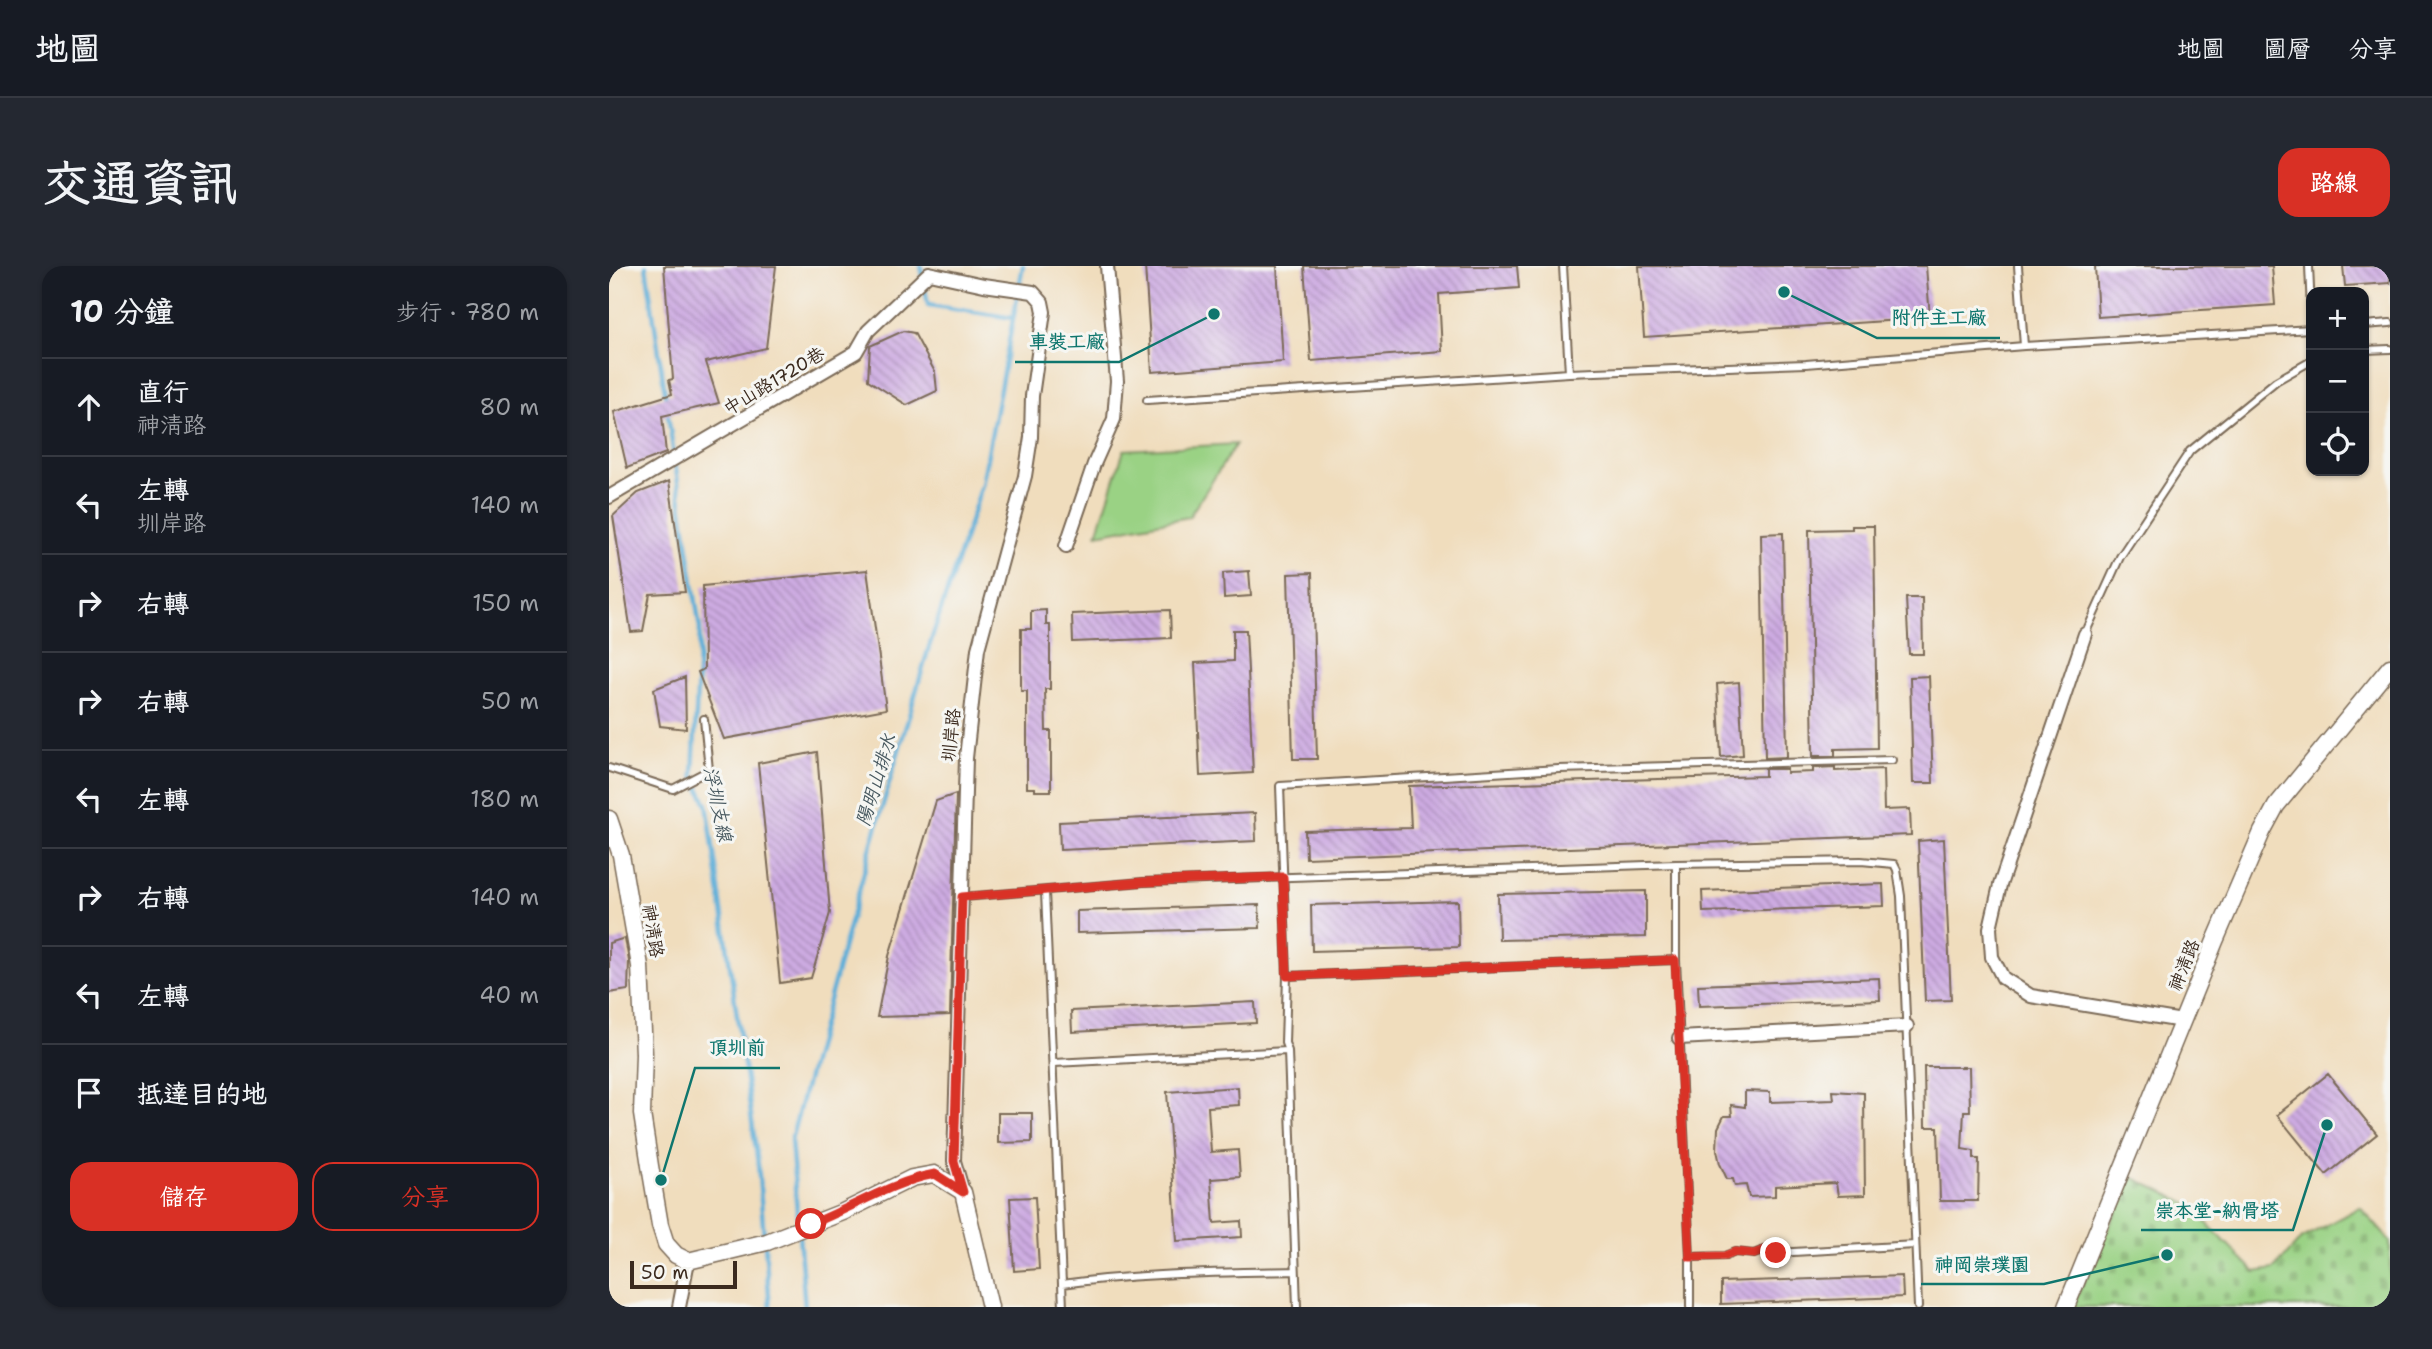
<!DOCTYPE html>
<html lang="zh-TW">
<head>
<meta charset="utf-8">
<style>
  :root { --surface:#171b24; --page:#242831; --text:#f1f3f6; --muted:#9ea1a6; --line:#363941; --accent:#d93025 }
  body { margin:0; font-family:"Shantell Sans","LXGW WenKai TC",sans-serif; background:var(--page); color:var(--text) }
  .controls { position:absolute; right:21px; top:21px; display:grid; overflow:hidden; border-radius:14px; box-shadow:0 2px 5px #0004 }
  .controls button { width:63px; height:63px; display:grid; place-items:center; padding:0; border:0; border-bottom:2px solid var(--line); background:var(--surface); color:var(--text); font:35px sans-serif }
  .scale { position:absolute; left:21px; bottom:18px; width:107px; box-sizing:border-box; padding-left:7px; border:4px solid #3b2a1e; border-top:0; font-size:19px; line-height:24px; white-space:nowrap; color:#3b2a1e; -webkit-text-stroke:5px #f6f6f2; paint-order:stroke }
  .stop { position:absolute; width:21px; height:21px; margin:-16px; border:5px solid #d93025; border-radius:50%; background:#fff }
  .stop.end { background:#d93025; border-color:#fff; box-shadow:0 2px 7px #0008 }
  .list { margin:0; padding:0; list-style:none }
  h2 { display:flex; justify-content:space-between; align-items:center; height:91px; margin:0; padding:0 28px; font-size:30px }
  h2 small { font-size:23px; font-weight:400; color:var(--muted) }
  .list li { display:grid; grid-template-columns:46px 1fr auto; gap:21px; align-items:center; box-sizing:border-box; height:98px; padding:0 28px; border-top:2px solid var(--line) }
  .list b { display:block; font-size:26px; white-space:nowrap }
  .list p { margin:0; font-size:23px; white-space:nowrap; color:var(--muted) }
  .list em { font-size:23px; font-style:normal; color:var(--muted) }
  .actions { display:flex; gap:14px; padding:21px 28px }
  .actions a { flex:1; padding:16px 0; border:2px solid var(--accent); border-radius:21px; text-align:center; font-size:24px; color:var(--accent) }
  .actions .main { background:var(--accent); color:#fff }
  .icon { flex:none; width:38px; height:38px; fill:none; stroke:currentColor; stroke-width:2; stroke-linecap:round; stroke-linejoin:round }
  .map { position:relative; flex:none; width:1781px; height:1041px; overflow:hidden; border-radius:21px }
  header { display:flex; align-items:center; gap:42px; box-sizing:border-box; height:98px; padding:0 35px; background:var(--surface); border-bottom:2px solid var(--line) }
  header strong { font-size:33px }
  nav { display:flex; gap:38px; margin-inline-start:auto; font-size:24px }
  .intro { display:flex; align-items:center; justify-content:space-between; box-sizing:border-box; height:168px; padding:0 42px }
  h1 { margin:0; font-size:49px }
  .button { padding:18px 32px; border-radius:21px; background:var(--accent); color:#fff; font-size:24px; font-weight:700 }
  main { display:flex; gap:42px; padding:0 42px }
  aside { flex:1; background:var(--surface); border-radius:21px; box-shadow:0 2px 5px #0004 }
  .map>svg:first-child { display:block }
  .grass { fill:#9ad284; stroke:#6a7e51; stroke-width:2 }
  .cemetery { fill:url(#cemetery-stones); stroke:#6a7e51; stroke-width:2 }
  .lines { fill:none; stroke-linecap:round; stroke-linejoin:round }
  .stream { stroke:#5daed8; stroke-width:4.5 }
  .building { fill:url(#building-back-hatch) }
  .service-casing { stroke:#7a6956; stroke-width:10 }
  .minor-casing { stroke:#7a6956; stroke-width:16 }
  .tertiary-casing { stroke:#7a6956; stroke-width:19 }
  .service { stroke:#fff; stroke-width:6 }
  .minor { stroke:#fff; stroke-width:12 }
  .tertiary { stroke:#fff; stroke-width:16 }
  .route { stroke:#d93025; stroke-width:9 }
  .labels { text-anchor:middle; dominant-baseline:central; stroke-width:6; stroke-linejoin:round; paint-order:stroke }
  .street-label { font-size:18px; fill:#3b2a1e; stroke:#f6f6f2 }
  .water-label { font-size:19px; font-style:italic; fill:#47585f; stroke:#f6f6f2 }
  .leader { fill:none; stroke:#0f766e; stroke-width:2.5 }
  .callout-dot { fill:#0f766e; stroke:#f6f6f2; stroke-width:2.5 }
  .callout-label { font-size:19px; text-anchor:middle; font-weight:bold; fill:#0f766e; stroke:#f6f6f2; stroke-width:6; stroke-linejoin:round; paint-order:stroke }
</style>
</head>
<body>
<header>
<strong>地圖</strong>
<nav><a>地圖</a><a>圖層</a><a>分享</a></nav>
</header>
<div class="intro"><h1>交通資訊</h1><a class="button">路線</a></div>
<main>
<aside>
<h2>10 分鐘<small>步行 · 780 m</small></h2>
<ul class="list">
<li><svg class="icon" aria-label="ahead" viewBox="0 0 24 24"><path d="M12 20V5M6 11l6-6 6 6"/></svg><div><b>直行</b><p>神清路</p></div><em>80 m</em></li>
<li><svg class="icon" aria-label="left" viewBox="0 0 24 24"><path d="M17 20v-9H6M10 6l-5 5 5 5"/></svg><div><b>左轉</b><p>圳岸路</p></div><em>140 m</em></li>
<li><svg class="icon" aria-label="right" viewBox="0 0 24 24"><path d="M7 20v-9h11M14 6l5 5-5 5"/></svg><div><b>右轉</b></div><em>150 m</em></li>
<li><svg class="icon" aria-label="right" viewBox="0 0 24 24"><path d="M7 20v-9h11M14 6l5 5-5 5"/></svg><div><b>右轉</b></div><em>50 m</em></li>
<li><svg class="icon" aria-label="left" viewBox="0 0 24 24"><path d="M17 20v-9H6M10 6l-5 5 5 5"/></svg><div><b>左轉</b></div><em>180 m</em></li>
<li><svg class="icon" aria-label="right" viewBox="0 0 24 24"><path d="M7 20v-9h11M14 6l5 5-5 5"/></svg><div><b>右轉</b></div><em>140 m</em></li>
<li><svg class="icon" aria-label="left" viewBox="0 0 24 24"><path d="M17 20v-9H6M10 6l-5 5 5 5"/></svg><div><b>左轉</b></div><em>40 m</em></li>
<li><svg class="icon" aria-label="arrive" viewBox="0 0 24 24"><path d="M6 21V4h12l-3 4 3 4H6"/></svg><div><b>抵達目的地</b></div></li>
</ul>
<div class="actions"><a class="main">儲存</a><a>分享</a></div>
</aside>
<div class="map">
<svg width="1781" height="1041" viewBox="0 0 1781 1041">
  <defs>
    <pattern id="cemetery-stones" width="16" height="16" patternUnits="userSpaceOnUse" patternTransform="scale(1.75)"><rect width="16" height="16" fill="#9ad284"/><path d="M2 7V4a2 2 0 0 1 4 0v3zM10 15v-3a2 2 0 0 1 4 0v3z" fill="#86b472"/></pattern>
    <pattern id="building-back-hatch" width="6" height="6" patternUnits="userSpaceOnUse" patternTransform="scale(1.75)"><rect width="6" height="6" fill="#cdabe2"/><path d="M-1 5l2 2M0 0l6 6M5-1l2 2" fill="none" stroke="#a88bb7"/></pattern>
  </defs>
  <rect width="100%" height="100%" fill="#f6f6f2"/>
  <filter id="ink" filterUnits="userSpaceOnUse"><feTurbulence type="fractalNoise" baseFrequency=".0143" numOctaves="2"/><feDisplacementMap in="SourceGraphic" scale="14" xChannelSelector="R" yChannelSelector="G"/><feConvolveMatrix kernelMatrix="1 2 1 2 8 2 1 2 1" color-interpolation-filters="sRGB"/></filter>
  <filter id="wash" filterUnits="userSpaceOnUse"><feTurbulence type="fractalNoise" baseFrequency=".00686" numOctaves="4" result="noise"/><feDisplacementMap in="SourceGraphic" scale="28" xChannelSelector="R" yChannelSelector="G"/><feGaussianBlur stdDeviation="1.57" result="paint"/><feColorMatrix in="noise" values="0 0 0 0 0 0 0 0 0 0 0 0 0 0 0 0 0 1.4 0 .05"/><feComposite in="paint" operator="in"/></filter>
  <g filter="url(#wash)">
    <rect width="100%" height="100%" fill="#f0ddbd"/>
    <path class="grass" d="M627,178L580,251L488,268L515,184Z"/>
    <path class="cemetery" d="M1523,911L1579,938L1646,1006L1665,1003L1692,973L1751,941L1781,975V1041H1463Z"/>
    <g class="lines">
      <path class="stream" d="M37,0L57,134
        M312,0L319,39L404,52
        M58,143L91,363L84,510L98,538L149,898L155,971
        M156,980L161,1041
        M196,1041L182,874L264,573L320,381L373,219L414,0"/>
    </g>
    <g id="blocks">
      <path class="building" d="M55,0H167L157,82L97,96L110,137L53,150L57,187L18,202L5,146L63,128L60,114L64,113Z
        M536,0H668L674,96L543,106Z
        M695,0H908L910,22L830,28L833,85L702,95Z
        M1030,0H1317L1321,52L1035,71Z
        M1486,0H1663L1666,39L1489,51Z
        M1734,0H1781V17L1736,20Z
        M294,65L305,67L326,106L328,125L298,139L259,114L261,80Z
        M60,215L76,326L41,328L34,365L22,366L4,250L29,227Z
        M1243,260H1265L1268,482L1226,483V490H1204L1200,264L1243,263Z
        M1174,267L1178,491L1156,492L1152,268Z
        M258,304L277,443L115,473L89,406L95,403L94,320Z
        M640,305L642,330L615,332L614,307Z
        M703,307L708,493H684L679,308Z
        M1297,332H1313L1314,388H1300Z
        M437,344V359H441V423H436L437,465H442V525H426V522H418V425H412V363H422V345Z
        M561,344L562,372L464,376L463,348Z
        M624,364H637L644,507L591,510L586,397L624,395Z
        M1320,410L1324,517H1304L1301,411Z
        M76,411L77,463L51,460L45,423Z
        M1130,416L1134,489L1112,491L1108,418Z
        M208,486L221,647L202,712L171,717L149,497Z
        M1226,501V505L1274,503L1275,544L1301,543L1302,569L697,592L696,565L802,562L800,520L1156,510V503H1178V507L1204,506V502Z
        M347,528L341,749L268,751L280,690L327,535Z
        M646,547L647,575L451,584L450,556Z
        M1335,573L1342,734L1316,735L1309,575Z
        M1274,618L1275,640L1094,646L1093,625Z
        M1037,625V671L890,674L889,628Z
        M849,635L850,681L703,685L702,639Z
        M650,639L651,662L468,667V645Z
        M16,672L20,695L19,724L0,727V677Z
        M1270,712L1271,734L1090,740L1089,719Z
        M646,736L647,757L463,766L462,745Z
        M1315,801H1360L1361,845H1355L1353,883L1365,885V893H1370L1369,935H1331L1329,861H1316Z
        M1719,808L1768,868L1717,909L1668,849Z
        M629,821L630,839L599,841L602,886L629,884L631,911L602,913L605,957L632,955L633,971L568,975L558,826Z
        M1136,825L1161,826V836L1225,834L1224,825L1255,827L1256,929L1229,930L1227,917L1166,920V930L1140,931L1137,919L1126,920L1124,913H1118L1111,898L1108,884L1109,862L1115,850H1123L1122,839L1136,841Z
        M389,847H423V876L389,877Z
        M426,931L430,1003L405,1005L401,932Z
        M1293,1010L1294,1031L1112,1038V1016Z"/>
    </g>
  </g>
  <g filter="url(#ink)">
    <use href="#blocks" fill-opacity="0" stroke="#7a6956" stroke-width="2"/>
    <g class="lines">
      <g class="service-casing">
        <path id="service" d="M954,0L960,107
          M1409,0L1415,80
          M1700,0L1702,45
          M1755,59L1781,57
          M1755,84L1781,83
          M538,134L960,107L1197,98L1415,80L1702,63
          M1476,368L1511,291L1581,185L1667,115L1702,95
          M0,502L64,523L100,504L95,453
          M1067,598V694L1081,991V1041
          M436,626L454,1041
          M354,631L534,616L1067,598L1252,595L1285,598L1288,604L1292,630L1309,1041
          M678,710L1067,694
          M445,797L679,785
          M1081,991L1116,990L1126,986L1145,988L1155,984L1167,987L1306,979
          M453,1018C530,1007 608,1007 686,1005
          M688,1041L679,785L676,777L678,710L671,520L950,503L1283,494"/>
      </g>
      <g class="minor-casing">
        <path id="minor" d="M320,7L375,19L424,26L433,36L435,46L423,130L422,171L416,210L369,383L357,492L345,895L354,926
          M0,231L247,86L259,65L320,7
          M457,280L485,198L505,153L508,115L498,0
          M1476,368L1391,619L1381,662L1383,691L1394,712L1422,730L1573,755
          M1070,772L1298,760
          M70,1041L79,995"/>
      </g>
      <g class="tertiary-casing">
        <path id="tertiary" d="M0,553L12,589L31,700L35,788L33,848L41,900L51,959L57,978L67,989L79,995L158,976L234,946L303,912L325,908L354,926L381,1041
          M1457,1041L1606,675L1653,566L1667,540L1781,401"/>
      </g>
      <use href="#service" class="service"/>
      <use href="#minor" class="minor"/>
      <use href="#tertiary" class="tertiary"/>
    </g>
  </g>
  <g class="lines" filter="url(#ink)">
    <path class="route" d="M202,958C243,942 282,916 326,908L354,926L345,895L353,631L534,616L674,611L678,710L1066,694L1081,991L1116,990L1126,986L1145,988L1156,984L1167,987"/>
  </g>
  <g class="labels">
    <g class="street-label">
      <text transform="translate(165 115) rotate(-31)">中山路1720巷</text>
      <text transform="translate(342 469) rotate(-84)">圳岸路</text>
      <text transform="translate(44 665) rotate(81)">神清路</text>
      <text transform="translate(1575 699) rotate(-68)">神清路</text>
    </g>
    <g class="water-label">
      <text transform="translate(267 514) rotate(-73)">陽明山排水</text>
      <text transform="translate(109 538) rotate(78)">浮圳支線</text>
    </g>
  </g>
  <path class="leader" d="M1175 26L1268 72H1391M605 48L510 96H406M52 914L86 802H171M1718 859L1684 964H1532M1558 989L1435 1018H1312"/>
  <g class="callout-dot">
    <circle cx="1175" cy="26" r="7"/>
    <circle cx="605" cy="48" r="7"/>
    <circle cx="52" cy="914" r="7"/>
    <circle cx="1718" cy="859" r="7"/>
    <circle cx="1558" cy="989" r="7"/>
  </g>
  <g class="callout-label">
    <text x="1330" y="58">附件主工廠</text>
    <text x="458" y="82">車裝工廠</text>
    <text x="128" y="788">頂圳前</text>
    <text x="1608" y="951">崇本堂-納骨塔</text>
    <text x="1373" y="1005">神岡崇璞園</text>
  </g>
</svg>
<div class="controls">
<button>+</button>
<button>−</button>
<button><svg class="icon" aria-label="locate" viewBox="0 0 24 24"><circle cx="12" cy="12" r="6"/><path d="M12 2v4M12 18v4M2 12h4M18 12h4"/></svg></button>
</div>
<div class="scale">50 m</div>
<div class="stop" style="left:202px;top:958px"></div>
<div class="stop end" style="left:1167px;top:987px"></div>
</div>
</main>
</body>
</html>
